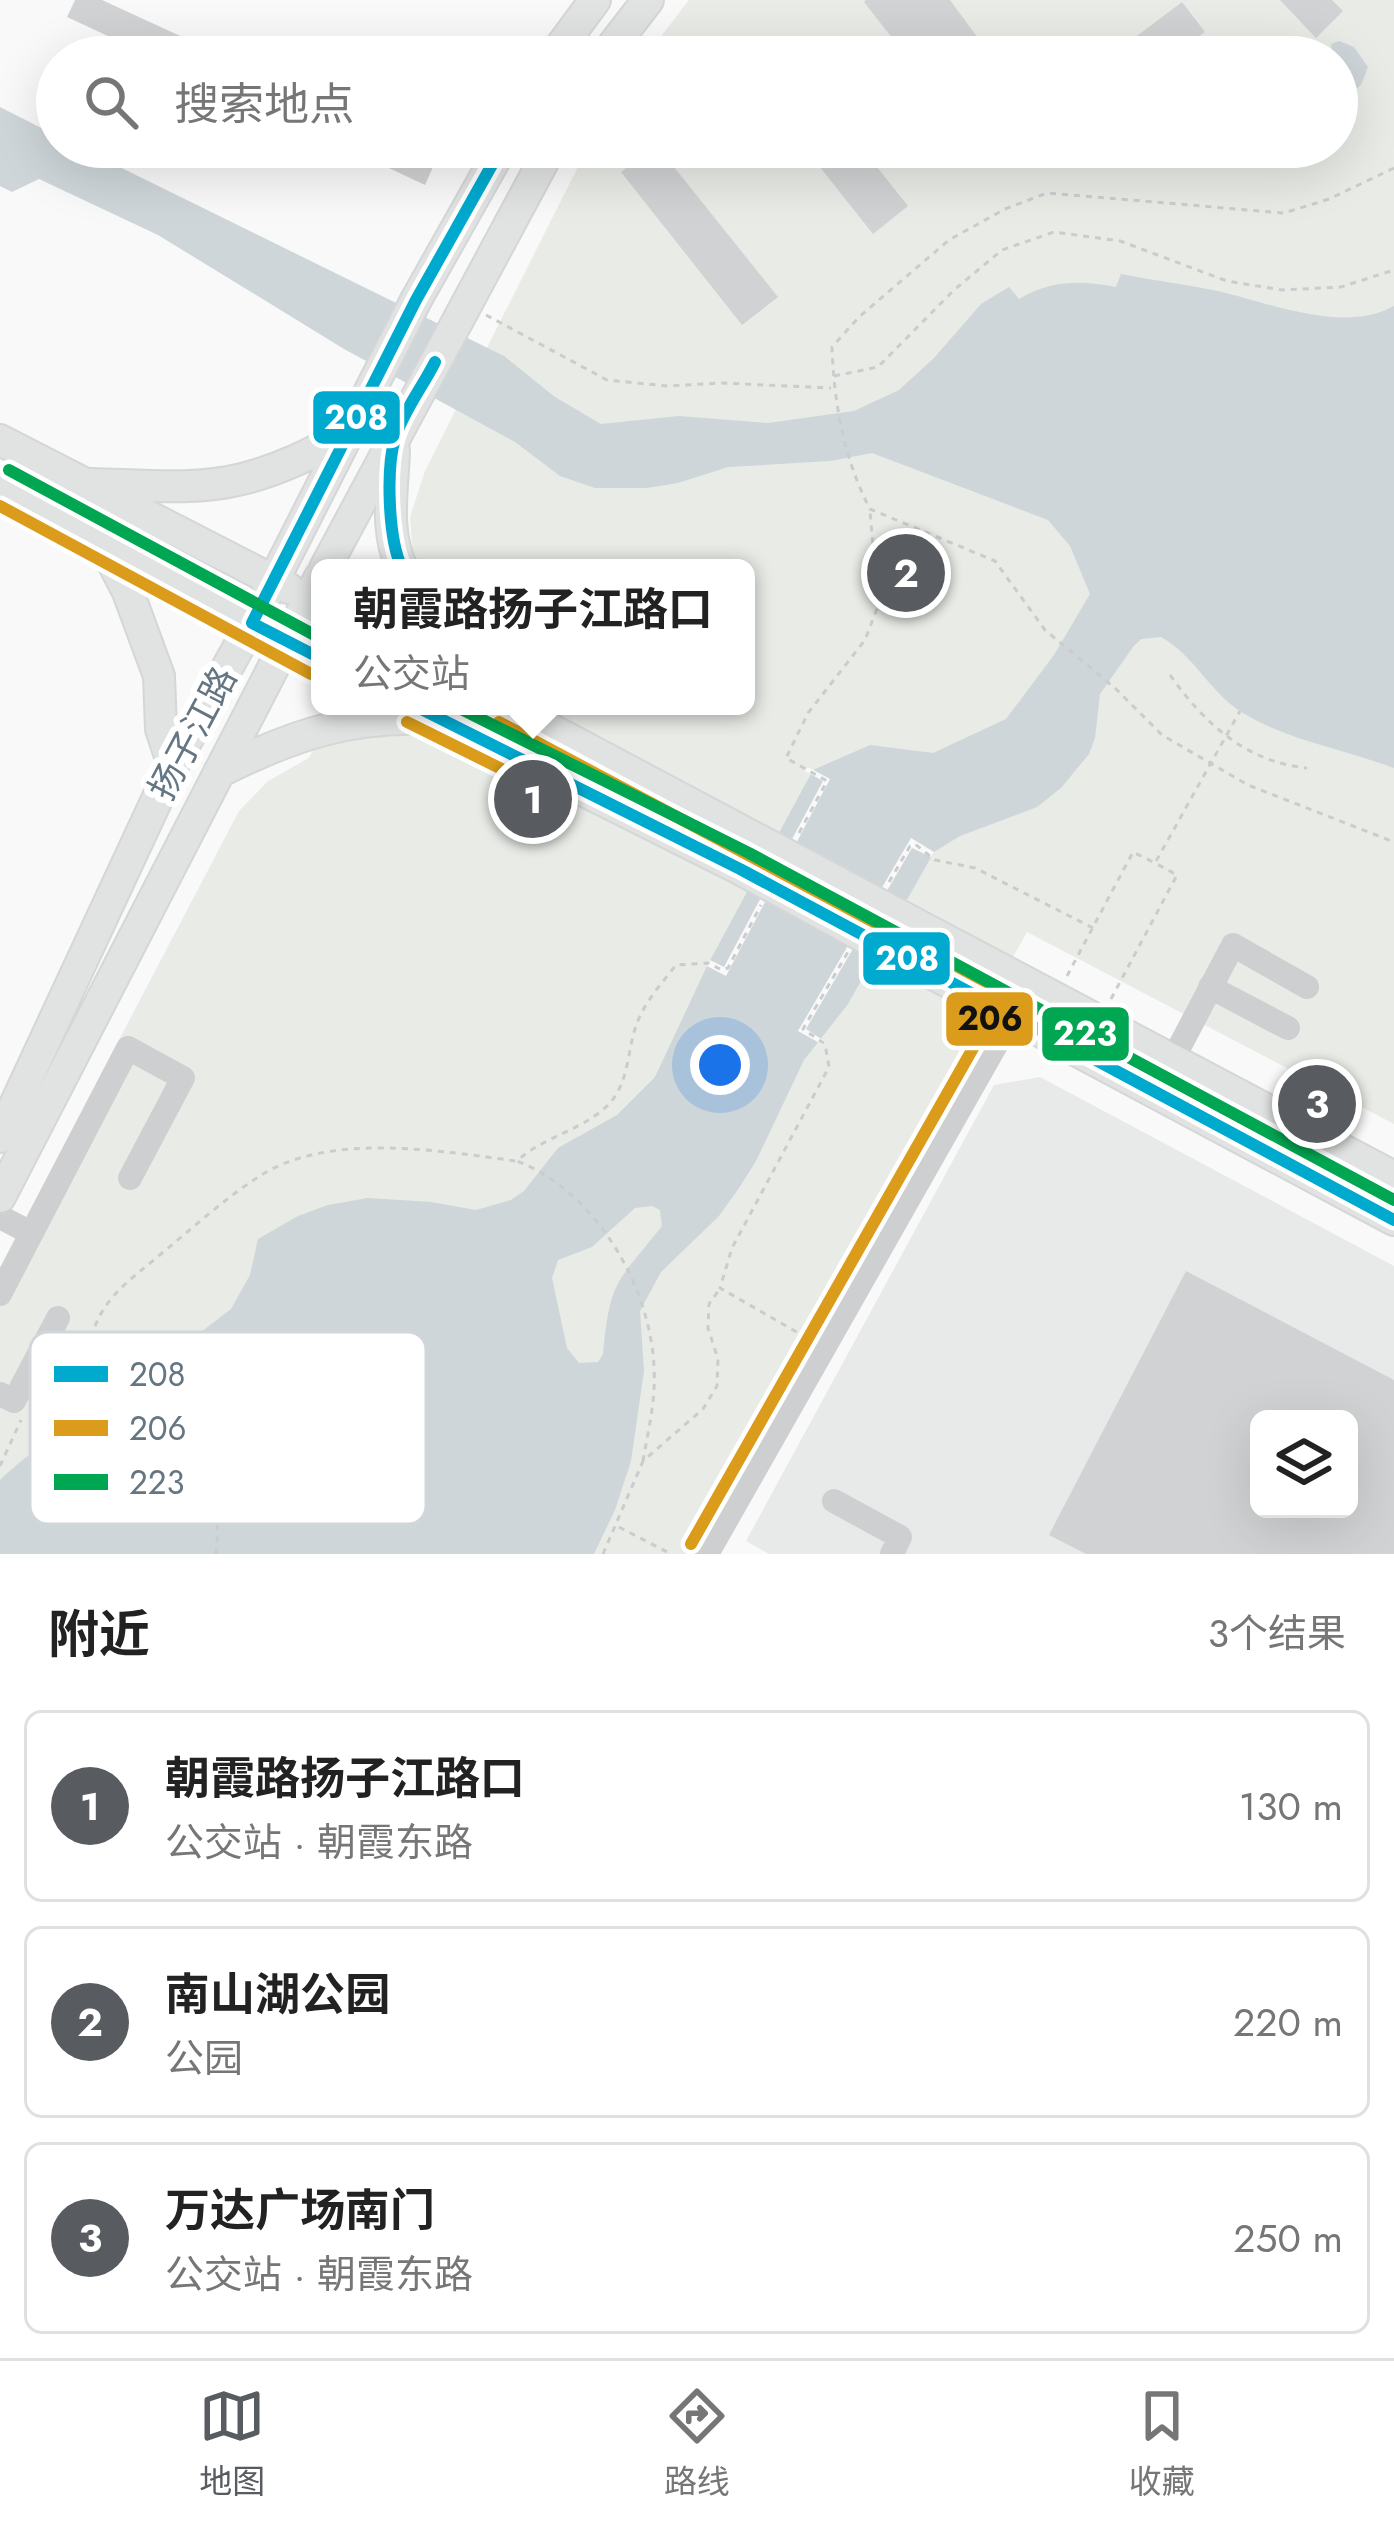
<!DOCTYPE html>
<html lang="zh">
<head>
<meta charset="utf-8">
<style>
  :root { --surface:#fff; --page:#f2f2f2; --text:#222; --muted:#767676; --line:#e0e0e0; --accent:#585c60 }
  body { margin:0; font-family:Jost,"Noto Sans SC",sans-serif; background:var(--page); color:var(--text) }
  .controls { position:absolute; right:36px; bottom:36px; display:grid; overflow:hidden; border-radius:18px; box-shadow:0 12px 48px #0002 }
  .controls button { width:108px; height:108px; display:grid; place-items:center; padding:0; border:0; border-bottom:3px solid var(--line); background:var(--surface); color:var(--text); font:60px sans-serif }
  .you { position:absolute; left:720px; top:1065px; width:42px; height:42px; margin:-30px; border:9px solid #fff; border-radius:50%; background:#1a73e8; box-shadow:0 0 0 18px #1a73e833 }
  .badge { display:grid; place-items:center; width:78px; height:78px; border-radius:50%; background:var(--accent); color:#fff; font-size:39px; font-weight:700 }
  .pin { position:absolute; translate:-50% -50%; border:6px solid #fff; box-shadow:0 3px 12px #0006 }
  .popup { position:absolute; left:311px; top:559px; width:444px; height:156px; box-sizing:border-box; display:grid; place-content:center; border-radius:18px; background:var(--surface); filter:drop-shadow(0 3px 9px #0005); font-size:39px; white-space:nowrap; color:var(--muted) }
  .popup b { font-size:45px; color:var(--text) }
  .popup::after { content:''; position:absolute; left:50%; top:100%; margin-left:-24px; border:24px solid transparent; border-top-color:var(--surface) }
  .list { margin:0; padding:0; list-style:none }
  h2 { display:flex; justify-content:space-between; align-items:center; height:156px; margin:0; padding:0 48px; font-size:51px }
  h2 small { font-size:39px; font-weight:400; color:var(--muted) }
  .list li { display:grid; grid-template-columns:78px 1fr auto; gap:36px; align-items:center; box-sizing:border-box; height:192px; margin:0 24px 24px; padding:0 24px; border:3px solid var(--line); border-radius:18px }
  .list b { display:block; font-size:45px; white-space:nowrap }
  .list p { margin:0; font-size:39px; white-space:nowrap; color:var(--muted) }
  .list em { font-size:39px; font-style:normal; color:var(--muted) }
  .icon { flex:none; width:66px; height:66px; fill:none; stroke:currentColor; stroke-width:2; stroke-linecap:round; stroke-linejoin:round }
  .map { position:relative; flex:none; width:1394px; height:1554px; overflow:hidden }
  .search { position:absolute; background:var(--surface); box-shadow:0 12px 48px #0002; left:36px; right:36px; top:36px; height:132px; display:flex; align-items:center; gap:30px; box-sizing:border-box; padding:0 42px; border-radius:66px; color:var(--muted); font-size:45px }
  .sheet { height:804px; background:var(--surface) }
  nav { display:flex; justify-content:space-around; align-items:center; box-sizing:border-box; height:168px; border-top:3px solid var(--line); background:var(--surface); font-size:33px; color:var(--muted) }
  nav a { display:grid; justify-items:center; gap:6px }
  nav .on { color:var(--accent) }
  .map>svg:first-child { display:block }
  .built { fill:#e8e9e9; fill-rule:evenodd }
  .green { fill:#e8ebe6 }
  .water { fill:#ced6d9; fill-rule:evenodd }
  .pier { fill:#f9f9f9 }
  .building { fill:#d0d2d3; fill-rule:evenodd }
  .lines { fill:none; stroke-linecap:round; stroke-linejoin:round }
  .major-casing { stroke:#d5d6d7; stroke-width:34 }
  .path { stroke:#cbcccd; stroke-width:3; stroke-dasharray:6 6; stroke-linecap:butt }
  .minor { stroke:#cecfd0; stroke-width:24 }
  .major { stroke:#e1e2e2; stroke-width:30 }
  .major-bridge-casing { stroke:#d5d6d7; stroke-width:34; stroke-linecap:butt }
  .major-bridge { stroke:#e1e2e2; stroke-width:30 }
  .bus-1-casing { stroke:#fff; stroke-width:21 }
  .bus-2-casing { stroke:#fff; stroke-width:21 }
  .bus-3-casing { stroke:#fff; stroke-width:21 }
  .bus-1 { stroke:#00a9ce; stroke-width:12 }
  .bus-2 { stroke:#da9c1a; stroke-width:12 }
  .bus-3 { stroke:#00a651; stroke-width:12 }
  .labels { text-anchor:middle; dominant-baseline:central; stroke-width:12; stroke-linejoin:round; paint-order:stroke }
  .street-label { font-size:36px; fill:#657683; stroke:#fff }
  .key { fill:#fff; stroke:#d1d6da; stroke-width:3 }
  .key-label { font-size:33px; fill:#657683 }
  .line-badge { stroke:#fff; stroke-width:4.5 }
  .badge-label { font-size:33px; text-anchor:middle; font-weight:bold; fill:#fff }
  .pale-badge-label { font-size:33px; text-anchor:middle; font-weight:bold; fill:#111 }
</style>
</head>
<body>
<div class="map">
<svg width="1394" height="1554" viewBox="0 0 1394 1554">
  <rect width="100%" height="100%" fill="#f9f9f9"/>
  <path class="built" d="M1040,1077L1394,1266V1554H769L746,1541L994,1085ZM1259,1419H1349V1509H1259Z"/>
  <path class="green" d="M689,0H1394V1124L1027,932L952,1065L948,1092L687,1554H0V1267L239,811L268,781L309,758L336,706H746V568H408L413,559L410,517L425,471L588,147H1337V57H645Z"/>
  <path class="water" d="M1339,41L1354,47L1368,67L1361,85L1337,105V57H1324L1333,56L1331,44Z
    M0,107L57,136V147H79L504,356L555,397L601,424L679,416L768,423L854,411L899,390L934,358L981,304L1009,287L1019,299C1050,280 1081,280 1116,287L1121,274C1151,280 1182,284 1213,290C1265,301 1343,335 1394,306V768C1344,749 1289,741 1243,713C1210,693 1195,656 1161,637L1141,639L1133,647L1100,694L1095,738L1089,754L1061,788L1037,807L960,836L934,852L848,1004L804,1060L756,1161L739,1188L719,1216L661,1272L640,1311L644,1371L631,1461L615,1510L594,1554H0V1480C16,1465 33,1449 55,1442C76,1436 100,1449 118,1430C137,1409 136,1375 151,1351L159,1345L181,1342L201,1332L231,1309L250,1275L258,1239L298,1216L328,1205L368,1198L431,1202L476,1210L511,1200L524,1191L558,1148L617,1115L655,1077L707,966L813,770L870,745L933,753L1006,719L1054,655L1090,594L1070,546L1048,520L872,453L830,461L728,467L678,483L647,488H595L560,476L515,442L344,349L158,235L39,179L12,192L0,186ZM652,1206L660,1210L662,1226C617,1283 610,1279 603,1354L598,1362L579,1363L567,1348L552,1278L558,1260L592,1247L635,1208Z"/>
  <path class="pier" d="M808,767L830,779L726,976L707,966L710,960L724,967L823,781L805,771Z
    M911,838L934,852L931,857L912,848L806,1029L826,1042L823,1045L798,1031Z"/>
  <path class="building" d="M75,0H102L215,52L213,57H153L67,17Z
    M866,0H950L992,57H907L864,2Z
    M1280,0H1332L1343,11L1316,38Z
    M1182,2L1205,32L1199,36L1215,57H1109Z
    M1081,42L1092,57H1059Z
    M344,147H415L437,158L425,185Z
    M653,147H658L778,297L742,325L621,172Z
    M804,147H861L908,206L873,234Z
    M1186,1271L1394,1380V1554H1086L1049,1535ZM1259,1419H1349V1509H1259Z"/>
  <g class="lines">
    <g class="major-casing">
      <path id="major" d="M553,57L595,0
        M604,57L648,0
        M0,440L288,588
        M394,450C393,490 384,530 402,568
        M92,484C140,485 195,491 242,479C279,470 313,453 346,435
        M0,486L320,658
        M101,540L128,592L159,676L161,729L173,765
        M325,568L551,147
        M415,706L740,869
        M507,706L759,840
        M219,772C290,736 356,713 437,720
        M912,922L1394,1177
        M890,951L1394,1220
        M0,1137L173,765L252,623L416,300L502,147
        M0,1197L320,577"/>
    </g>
    <path class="path" d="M1394,168L1329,199L1284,213L1047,193L1005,209L949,240L859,317L832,347C834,404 844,459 870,509L995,561L1045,630L1116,689L1162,735L1248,785L1394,842
      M486,315L607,380L667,386L721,383L831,388
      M834,376L878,367L954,290L1002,250L1054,232L1120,241L1227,281L1282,290L1341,287L1394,270
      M1170,675C1204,723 1246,762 1307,768
      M799,833L827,781L786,758L808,713L865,640L878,606L870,511
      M889,882L910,846L915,844L935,860L975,868L1093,928
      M1067,976L1133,852L1155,863
      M1111,999L1177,875L1155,863L1240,711
      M807,1338L720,1288L732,1248L829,1067L825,1044L803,1029L848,952
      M39,1400L76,1373L89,1347
      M643,1461C647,1437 653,1412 654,1388C659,1299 601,1194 517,1161C543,1137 580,1131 606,1107C628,1087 627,1055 635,1029C642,1005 661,984 676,965L708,963L722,970L728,968L761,905
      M0,1466L21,1420
      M619,1527L671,1554
      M216,1554C219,1530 219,1492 195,1479C184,1473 169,1475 156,1469L140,1446L155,1415L90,1345C98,1300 128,1282 161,1254C194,1227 226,1197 263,1174C333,1132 440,1151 516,1161
      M603,1554L643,1461L703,1409L717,1386L718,1359L708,1328L709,1304L719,1290"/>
    <path class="minor" d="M1210,987L1288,1028
      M1172,1061L1233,945L1307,987
      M0,1217L31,1233
      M0,1294L128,1048L183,1078L130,1178
      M0,1394L14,1401L58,1318
      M834,1501L900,1537L892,1554
      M707,1554L1030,985"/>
    <use href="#major" class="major"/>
    <g class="major-bridge-casing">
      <path id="major-bridge" d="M759,840L912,922
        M740,869L890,951"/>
    </g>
    <use href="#major-bridge" class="major-bridge"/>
    <g class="bus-1-casing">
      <path id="bus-1" d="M402,568C388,539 386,469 395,438C403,412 423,386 435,362
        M320,658L252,623L416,300L502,147
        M415,706L740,869L1394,1220"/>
    </g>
    <g class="bus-2-casing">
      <path id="bus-2" d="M0,506L311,674
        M407,722L544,790
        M499,722L1005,992L691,1544"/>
    </g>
    <g class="bus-3-casing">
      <path id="bus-3" d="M9,470L320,638
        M455,706L749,853L1394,1200"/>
    </g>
    <use href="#bus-1" class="bus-1"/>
    <use href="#bus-2" class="bus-2"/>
    <use href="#bus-3" class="bus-3"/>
  </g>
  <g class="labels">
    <g class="street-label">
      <text transform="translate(192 733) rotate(-62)">扬子江路</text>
    </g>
  </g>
  <rect x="30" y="1332" width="396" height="192" rx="18" class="key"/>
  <rect x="54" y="1366" width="54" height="16" fill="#00a9ce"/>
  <rect x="54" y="1420" width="54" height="16" fill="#da9c1a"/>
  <rect x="54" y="1474" width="54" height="16" fill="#00a651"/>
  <g class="key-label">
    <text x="129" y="1386">208</text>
    <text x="129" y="1440">206</text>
    <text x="129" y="1494">223</text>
  </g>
  <g class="line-badge">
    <rect x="311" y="389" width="91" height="57" rx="12" fill="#00a9ce"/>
    <rect x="861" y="930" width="91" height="57" rx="12" fill="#00a9ce"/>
    <rect x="944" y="990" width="91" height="58" rx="12" fill="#da9c1a"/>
    <rect x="1040" y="1005" width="91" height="58" rx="12" fill="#00a651"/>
  </g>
  <g class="badge-label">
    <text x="356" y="429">208</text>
    <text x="907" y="970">208</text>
    <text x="1085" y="1045">223</text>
  </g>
  <g class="pale-badge-label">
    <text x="990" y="1030">206</text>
  </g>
</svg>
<div class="controls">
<button><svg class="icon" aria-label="layers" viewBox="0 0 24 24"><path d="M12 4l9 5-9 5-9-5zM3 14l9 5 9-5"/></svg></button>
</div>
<div class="you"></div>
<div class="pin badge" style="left:533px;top:799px">1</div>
<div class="popup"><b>朝霞路扬子江路口</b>公交站</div>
<div class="pin badge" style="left:906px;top:573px">2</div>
<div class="pin badge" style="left:1317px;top:1104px">3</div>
<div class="search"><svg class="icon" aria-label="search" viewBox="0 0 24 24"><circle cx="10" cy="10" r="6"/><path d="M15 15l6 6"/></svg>搜索地点</div>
</div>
<section class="sheet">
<h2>附近<small>3个结果</small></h2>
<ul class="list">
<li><span class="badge">1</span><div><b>朝霞路扬子江路口</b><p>公交站 · 朝霞东路</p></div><em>130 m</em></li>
<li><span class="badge">2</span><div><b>南山湖公园</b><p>公园</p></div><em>220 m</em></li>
<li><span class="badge">3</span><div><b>万达广场南门</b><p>公交站 · 朝霞东路</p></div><em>250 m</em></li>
</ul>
</section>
<nav>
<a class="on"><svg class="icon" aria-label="map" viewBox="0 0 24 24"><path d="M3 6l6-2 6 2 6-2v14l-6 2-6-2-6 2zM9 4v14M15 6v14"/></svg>地图</a>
<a><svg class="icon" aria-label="directions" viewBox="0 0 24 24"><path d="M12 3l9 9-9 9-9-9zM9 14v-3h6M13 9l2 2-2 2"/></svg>路线</a>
<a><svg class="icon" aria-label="saved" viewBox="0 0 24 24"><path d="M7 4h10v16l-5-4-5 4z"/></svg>收藏</a>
</nav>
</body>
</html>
